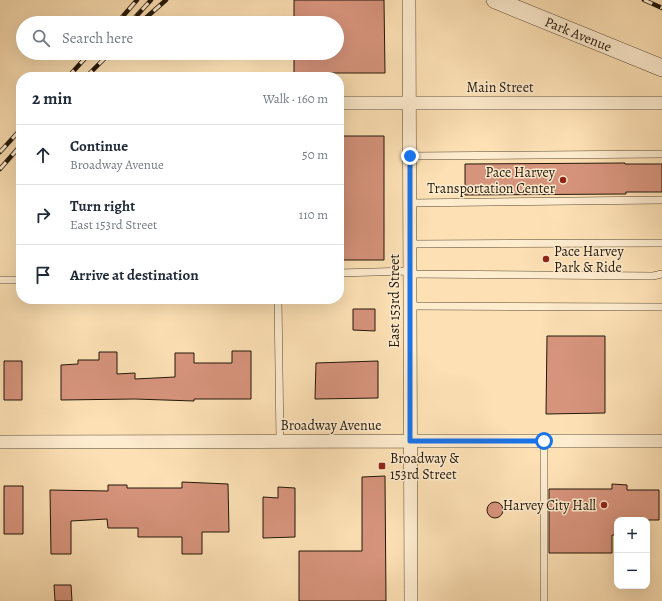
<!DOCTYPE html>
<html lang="en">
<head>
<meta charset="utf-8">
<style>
  :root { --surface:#fff; --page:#f2f2f3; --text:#1f2937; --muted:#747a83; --line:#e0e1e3 }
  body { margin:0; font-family:Alegreya,serif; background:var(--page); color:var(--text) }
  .controls { position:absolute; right:12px; bottom:12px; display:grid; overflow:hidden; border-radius:8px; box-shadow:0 4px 16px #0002 }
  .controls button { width:36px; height:36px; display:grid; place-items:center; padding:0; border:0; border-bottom:1px solid var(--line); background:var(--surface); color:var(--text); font:20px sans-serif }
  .stop { position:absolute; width:12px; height:12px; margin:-9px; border:3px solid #1a73e8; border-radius:50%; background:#fff }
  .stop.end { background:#1a73e8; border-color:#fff; box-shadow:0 1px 4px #0008 }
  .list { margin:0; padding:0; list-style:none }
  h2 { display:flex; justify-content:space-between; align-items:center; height:52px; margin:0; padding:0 16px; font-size:17px }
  h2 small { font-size:13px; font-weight:400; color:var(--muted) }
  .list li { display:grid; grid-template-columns:26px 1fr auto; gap:12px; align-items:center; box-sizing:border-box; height:60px; padding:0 16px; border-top:1px solid var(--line) }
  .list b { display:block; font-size:15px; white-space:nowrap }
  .list p { margin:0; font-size:13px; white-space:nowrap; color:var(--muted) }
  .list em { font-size:13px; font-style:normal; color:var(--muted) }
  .icon { flex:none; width:22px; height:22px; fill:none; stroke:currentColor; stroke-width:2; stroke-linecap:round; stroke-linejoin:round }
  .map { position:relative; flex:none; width:662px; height:601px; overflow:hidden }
  .search { position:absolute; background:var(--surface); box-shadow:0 4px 16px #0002; left:16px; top:16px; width:328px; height:44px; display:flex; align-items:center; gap:10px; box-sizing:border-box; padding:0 14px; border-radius:22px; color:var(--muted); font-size:15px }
  .panel { position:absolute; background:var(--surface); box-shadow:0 4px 16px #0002; left:16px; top:72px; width:328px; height:232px; border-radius:16px }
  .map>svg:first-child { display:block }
  .building { fill:#d7947d; stroke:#231708 }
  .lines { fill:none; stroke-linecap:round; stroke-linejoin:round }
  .service-casing { stroke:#5a4a33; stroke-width:8 }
  .minor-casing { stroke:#5a4a33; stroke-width:14 }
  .tertiary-casing { stroke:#5a4a33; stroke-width:18 }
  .service { stroke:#feeccf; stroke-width:7 }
  .minor { stroke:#feeccf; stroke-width:13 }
  .tertiary { stroke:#feeccf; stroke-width:17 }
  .rail-casing { stroke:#231708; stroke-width:4.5 }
  .rail { stroke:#feeccf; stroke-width:3; stroke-dasharray:9; stroke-linecap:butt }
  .route { stroke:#1a73e8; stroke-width:5 }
  .poi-dot { fill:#8f2418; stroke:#feeccf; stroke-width:1.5 }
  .labels { text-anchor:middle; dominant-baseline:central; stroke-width:3; stroke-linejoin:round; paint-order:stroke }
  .street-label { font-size:14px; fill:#231708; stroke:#feeccf }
  .poi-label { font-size:14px; fill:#231708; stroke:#feeccf; text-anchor:end }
</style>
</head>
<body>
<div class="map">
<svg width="662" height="601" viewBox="0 0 662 601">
  <rect width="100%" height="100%" fill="#fde1b5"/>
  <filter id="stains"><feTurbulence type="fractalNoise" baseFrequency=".005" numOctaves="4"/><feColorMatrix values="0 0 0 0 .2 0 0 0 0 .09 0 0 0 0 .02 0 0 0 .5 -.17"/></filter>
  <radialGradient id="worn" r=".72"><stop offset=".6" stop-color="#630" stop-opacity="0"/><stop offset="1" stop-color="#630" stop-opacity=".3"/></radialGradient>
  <path class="building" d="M294,0H384L385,73H294V53H337V23H294Z
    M339,136H384V260H339Z
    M625,163V164H662V192H626V194L465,195V164Z
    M353,309H375V331L353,330Z
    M547,336H605V413L546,414Z
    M232,351H251V399H194V401L135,399L61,400V365L78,364V360H99V352H117V374L135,373V379L175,377V353H194V363H232Z
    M4,361H22V400H4Z
    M378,361V398L315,399L316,363Z
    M385,476L386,601H299V551H362V477Z
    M182,482L228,484L229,532H202V554H182V537H138V528H108L107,519L71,521V554H51L50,490L108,491V485H127V488H182Z
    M612,484L627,485V490H659V520H617V535H612V553H549V489H612Z
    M4,486H23V534H4Z
    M278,487L295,488V537L263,538V497L278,498Z
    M487 510a8 8 0 1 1 16 0a8 8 0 1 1-16 0Z
    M54,585H71L72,601H55Z"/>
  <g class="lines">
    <g class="service-casing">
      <path id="service" d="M410,156L662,154
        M410,203L662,200
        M410,244L662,243
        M339,273L410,271
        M410,274L653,276L662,274
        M0,280H21
        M278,299L280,441
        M410,306L662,307
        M544,601V441"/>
    </g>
    <g class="minor-casing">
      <path id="minor" d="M409,0L411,601
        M339,103H662
        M0,442L410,441H662"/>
    </g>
    <g class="tertiary-casing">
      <g id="tertiary">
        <path id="s1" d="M495,0L662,68"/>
      </g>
    </g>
    <use href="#service" class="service"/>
    <use href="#minor" class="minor"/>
    <use href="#tertiary" class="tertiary"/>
    <g class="rail-casing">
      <path id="rail" d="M644,0L662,8
        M117,23L137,0
        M130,23L151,0
        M140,23L166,0
        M68,77L90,53
        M86,77L110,53
        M0,152L21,129
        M0,169L21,145"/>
    </g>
    <use href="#rail" class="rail"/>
  </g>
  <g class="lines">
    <path class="route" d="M410,156V441H544"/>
  </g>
  <g class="poi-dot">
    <circle cx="563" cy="180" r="4"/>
    <circle cx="546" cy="259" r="4"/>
    <rect x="378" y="462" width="8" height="8" rx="2"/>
    <circle cx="604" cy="505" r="4"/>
  </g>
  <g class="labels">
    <g class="street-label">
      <text stroke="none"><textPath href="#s1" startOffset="90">Park Avenue</textPath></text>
      <text x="500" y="87">Main Street</text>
      <text transform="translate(394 301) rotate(-90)">East 153rd Street</text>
      <text x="331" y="425">Broadway Avenue</text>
    </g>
    <g class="poi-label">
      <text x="555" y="172">Pace Harvey<tspan x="555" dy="16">Transportation Center</tspan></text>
      <text x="554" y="251" text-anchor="start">Pace Harvey<tspan x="554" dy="16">Park &amp; Ride</tspan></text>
      <text x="390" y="458" text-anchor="start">Broadway &amp;<tspan x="390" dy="16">153rd Street</tspan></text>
      <text x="596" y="505">Harvey City Hall</text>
    </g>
  </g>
  <rect width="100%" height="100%" filter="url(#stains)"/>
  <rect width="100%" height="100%" fill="url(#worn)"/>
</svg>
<div class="controls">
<button>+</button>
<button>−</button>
</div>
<div class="stop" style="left:544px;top:441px"></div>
<div class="stop end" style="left:410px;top:156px"></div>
<div class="search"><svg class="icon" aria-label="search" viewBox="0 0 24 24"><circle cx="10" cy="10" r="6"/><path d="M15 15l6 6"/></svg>Search here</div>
<section class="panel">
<h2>2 min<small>Walk · 160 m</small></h2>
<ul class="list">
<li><svg class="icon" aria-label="ahead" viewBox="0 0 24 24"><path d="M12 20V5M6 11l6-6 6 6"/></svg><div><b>Continue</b><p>Broadway Avenue</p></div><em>50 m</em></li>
<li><svg class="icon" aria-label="right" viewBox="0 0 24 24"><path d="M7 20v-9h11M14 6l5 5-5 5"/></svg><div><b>Turn right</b><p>East 153rd Street</p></div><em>110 m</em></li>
<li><svg class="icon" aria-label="arrive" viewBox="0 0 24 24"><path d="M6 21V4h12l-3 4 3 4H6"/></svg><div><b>Arrive at destination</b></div></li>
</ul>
</section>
</div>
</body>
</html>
